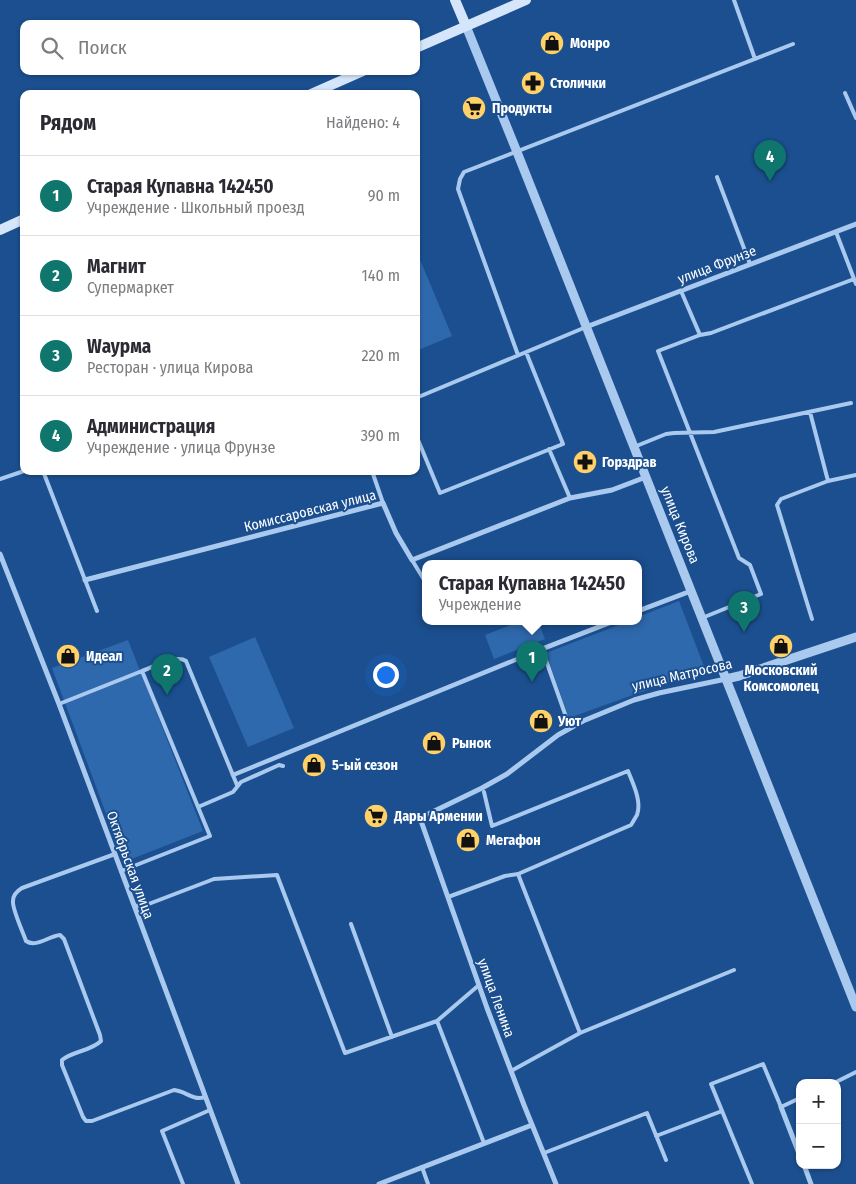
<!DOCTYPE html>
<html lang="ru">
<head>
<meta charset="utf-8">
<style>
  :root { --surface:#fff; --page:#f7f7f7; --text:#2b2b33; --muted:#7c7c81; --line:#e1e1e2; --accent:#0f766e }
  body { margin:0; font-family:"Fira Sans Condensed",sans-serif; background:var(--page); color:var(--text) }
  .controls { position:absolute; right:15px; bottom:15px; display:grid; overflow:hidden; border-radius:10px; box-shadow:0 1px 4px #0004 }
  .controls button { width:45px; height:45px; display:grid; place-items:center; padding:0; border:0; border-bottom:1px solid var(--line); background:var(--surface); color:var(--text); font:25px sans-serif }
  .you { position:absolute; left:385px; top:674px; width:18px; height:18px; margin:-12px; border:4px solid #fff; border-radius:50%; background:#1a73e8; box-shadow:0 0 0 8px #1a73e833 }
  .badge { display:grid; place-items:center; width:32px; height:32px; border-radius:50%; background:var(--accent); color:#fff; font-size:16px; font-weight:700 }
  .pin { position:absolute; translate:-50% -41px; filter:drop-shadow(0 1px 2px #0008) }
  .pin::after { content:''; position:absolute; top:26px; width:18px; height:15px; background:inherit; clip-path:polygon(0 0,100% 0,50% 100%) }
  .popup { position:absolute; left:422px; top:560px; width:220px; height:65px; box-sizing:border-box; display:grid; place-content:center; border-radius:10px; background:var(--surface); filter:drop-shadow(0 1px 4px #0005); font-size:16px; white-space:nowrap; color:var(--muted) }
  .popup b { font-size:19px; color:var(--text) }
  .popup::after { content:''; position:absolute; left:50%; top:100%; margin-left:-10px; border:10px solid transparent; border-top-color:var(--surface) }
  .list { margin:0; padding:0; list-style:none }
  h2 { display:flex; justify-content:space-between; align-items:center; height:65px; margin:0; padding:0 20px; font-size:21px }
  h2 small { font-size:16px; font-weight:400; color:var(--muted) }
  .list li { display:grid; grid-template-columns:32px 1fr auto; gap:15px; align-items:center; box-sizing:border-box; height:80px; padding:0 20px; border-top:1px solid var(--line) }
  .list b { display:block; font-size:19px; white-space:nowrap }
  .list p { margin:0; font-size:16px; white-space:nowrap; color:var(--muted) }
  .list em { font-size:16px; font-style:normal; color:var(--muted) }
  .icon { flex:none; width:28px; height:28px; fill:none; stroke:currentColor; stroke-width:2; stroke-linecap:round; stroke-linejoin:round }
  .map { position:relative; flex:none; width:856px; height:1184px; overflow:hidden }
  .search { position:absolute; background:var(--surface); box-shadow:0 1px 4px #0004; left:20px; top:20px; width:400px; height:55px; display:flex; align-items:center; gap:12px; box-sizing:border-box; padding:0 18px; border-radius:10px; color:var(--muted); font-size:19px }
  .panel { position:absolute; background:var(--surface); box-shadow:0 1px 4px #0004; left:20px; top:90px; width:400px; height:385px; border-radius:10px }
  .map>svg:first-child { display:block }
  .green { fill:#2e69ad }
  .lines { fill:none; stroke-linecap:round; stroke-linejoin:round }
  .service { stroke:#a9c9ee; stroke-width:4 }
  .pedestrian { stroke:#a9c9ee; stroke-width:4.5 }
  .minor { stroke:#a9c9ee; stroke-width:5 }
  .tertiary { stroke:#a9c9ee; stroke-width:9 }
  .secondary { stroke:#d6e6fa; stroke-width:10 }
  .labels { text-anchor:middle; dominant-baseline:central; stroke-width:4; stroke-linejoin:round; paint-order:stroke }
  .poi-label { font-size:14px; font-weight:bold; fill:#fff; stroke:#1b4f8f; text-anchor:start }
  .street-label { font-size:14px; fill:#fff; stroke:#1b4f8f }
</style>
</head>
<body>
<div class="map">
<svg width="856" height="1184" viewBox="0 0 856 1184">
  <rect width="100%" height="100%" fill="#1b4f8f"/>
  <path class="green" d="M418,255L452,336L416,351V256Z
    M679,601L705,669L569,718L546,653L629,621H638V617Z
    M521,621H538L545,639L494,659L485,635Z
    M255,637L294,728L248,747L209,657Z
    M128,640L203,831L124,862L52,668Z"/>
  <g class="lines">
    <path class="service" d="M734,0L755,59
      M845,93L856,118
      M717,177L750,264
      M836,232L856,284
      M681,291L700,335
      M518,355L458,189L460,179L464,172L793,44
      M416,398L586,327
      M810,412L828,481
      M416,435L440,493L563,444L526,352
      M634,447L666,434L674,433L714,432L851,403
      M549,449L570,498
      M43,471L97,611
      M372,471L383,503
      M0,479L24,471
      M412,560L426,583
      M702,618L761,594L750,565L739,558L658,351L700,335L711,333L854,279
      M812,619L777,505L781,499L828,481L856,475
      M542,649L570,728
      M142,671C153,667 176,654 186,661L237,785
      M59,704L142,671L210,836L121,871
      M198,807L233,792L241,782L279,765L283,766
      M115,854L22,888C17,891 13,895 13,901C12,909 23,932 26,941C36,948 49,936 60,935L64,939L100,1035L101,1041C91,1051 73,1051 62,1060V1065L83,1117L86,1121H92L174,1090C186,1091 192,1101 205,1097
      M518,874L580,1033L734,970
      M448,897L505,876L518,874L631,825C633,822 635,818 637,815C642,801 633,784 628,771L492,826L484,792
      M134,906L146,905L214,879L277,875L345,1053L437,1021L479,985
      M351,924L392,1037
      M437,1021L484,1143
      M511,1071L580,1033
      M834,1083L856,1072
      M656,1136L722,1111
      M544,1153L647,1113L666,1160
      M422,1167L428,1184
      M183,1184L162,1131L210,1110
      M752,1184L711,1084L763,1064L781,1107L800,1098"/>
    <path class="pedestrian" d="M233,775L542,649"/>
    <path class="minor" d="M586,327L856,224
      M0,554L59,704L238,1184
      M85,580L383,503L396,533L412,560L570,498L612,490L646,477
      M638,611L691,591
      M542,649L614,621
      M781,1107L800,1156
      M804,1165L811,1184
      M379,1184L532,1125
      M556,1184L524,1105L487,1008L420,818L482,788L507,774L558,735L583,721L634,700L659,693L726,679"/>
    <path class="tertiary" d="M466,26L517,152L856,1007
      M726,679L739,676L856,637"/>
    <path class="secondary" d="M455,0L466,26
      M416,48L526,0
      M311,94L363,71
      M0,230L24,219"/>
  </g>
  <defs>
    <g id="shop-disc" transform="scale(1.25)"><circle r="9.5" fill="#ffd166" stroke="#1b4f8f"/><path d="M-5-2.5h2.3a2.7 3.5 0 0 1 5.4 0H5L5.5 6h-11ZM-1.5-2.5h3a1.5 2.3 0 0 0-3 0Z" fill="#111"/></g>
    <g id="pharmacy-disc" transform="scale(1.25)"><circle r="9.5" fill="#ffd166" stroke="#1b4f8f"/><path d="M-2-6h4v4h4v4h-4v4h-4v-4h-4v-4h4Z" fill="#111"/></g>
    <g id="supermarket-disc" transform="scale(1.25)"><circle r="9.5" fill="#ffd166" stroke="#1b4f8f"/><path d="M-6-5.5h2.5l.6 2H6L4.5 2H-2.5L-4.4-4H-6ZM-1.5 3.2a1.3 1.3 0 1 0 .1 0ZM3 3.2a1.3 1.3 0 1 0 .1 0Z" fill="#111"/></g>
  </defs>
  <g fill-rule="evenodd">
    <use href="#shop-disc" x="552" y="43"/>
    <use href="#pharmacy-disc" x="533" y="83"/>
    <use href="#supermarket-disc" x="474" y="108"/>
    <use href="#pharmacy-disc" x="585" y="462"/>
    <use href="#shop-disc" x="781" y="646"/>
    <use href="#shop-disc" x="68" y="656"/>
    <use href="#shop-disc" x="541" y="721"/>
    <use href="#shop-disc" x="434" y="743"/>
    <use href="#shop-disc" x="314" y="765"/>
    <use href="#supermarket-disc" x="376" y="816"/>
    <use href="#shop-disc" x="468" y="840"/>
  </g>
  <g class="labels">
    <g class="poi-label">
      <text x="570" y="43">Монро</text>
      <text x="550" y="83">Столички</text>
      <text x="492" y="108">Продукты</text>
      <text x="602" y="462">Горздрав</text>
      <text x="86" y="656">Идеал</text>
      <text x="781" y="670" text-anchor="middle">Московский<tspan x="781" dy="16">Комсомолец</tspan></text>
      <text x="558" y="721">Уют</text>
      <text x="452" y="743">Рынок</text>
      <text x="332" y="765">5-ый сезон</text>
      <text x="394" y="816">Дары Армении</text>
      <text x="486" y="840">Мегафон</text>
    </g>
    <g class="street-label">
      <text transform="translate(717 265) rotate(-21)">улица Фрунзе</text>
      <text transform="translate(310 511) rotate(-14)">Комиссаровская улица</text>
      <text transform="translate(680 525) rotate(68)">улица Кирова</text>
      <text transform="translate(682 675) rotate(-13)">улица Матросова</text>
      <text transform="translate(130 865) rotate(70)">Октябрьская улица</text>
      <text transform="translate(496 998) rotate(70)">улица Ленина</text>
    </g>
  </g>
</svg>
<div class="controls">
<button>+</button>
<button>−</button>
</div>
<div class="you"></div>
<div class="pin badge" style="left:532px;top:682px">1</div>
<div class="popup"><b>Старая Купавна 142450</b>Учреждение</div>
<div class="pin badge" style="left:167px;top:695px">2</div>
<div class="pin badge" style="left:744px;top:632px">3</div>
<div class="pin badge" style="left:770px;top:181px">4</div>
<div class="search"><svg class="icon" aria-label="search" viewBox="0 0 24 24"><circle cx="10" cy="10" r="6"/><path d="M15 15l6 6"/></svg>Поиск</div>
<section class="panel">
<h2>Рядом<small>Найдено: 4</small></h2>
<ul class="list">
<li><span class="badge">1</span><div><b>Старая Купавна 142450</b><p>Учреждение · Школьный проезд</p></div><em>90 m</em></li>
<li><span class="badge">2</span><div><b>Магнит</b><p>Супермаркет</p></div><em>140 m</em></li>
<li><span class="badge">3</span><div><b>Wаурма</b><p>Ресторан · улица Кирова</p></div><em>220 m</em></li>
<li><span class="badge">4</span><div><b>Администрация</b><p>Учреждение · улица Фрунзе</p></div><em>390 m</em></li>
</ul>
</section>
</div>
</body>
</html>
